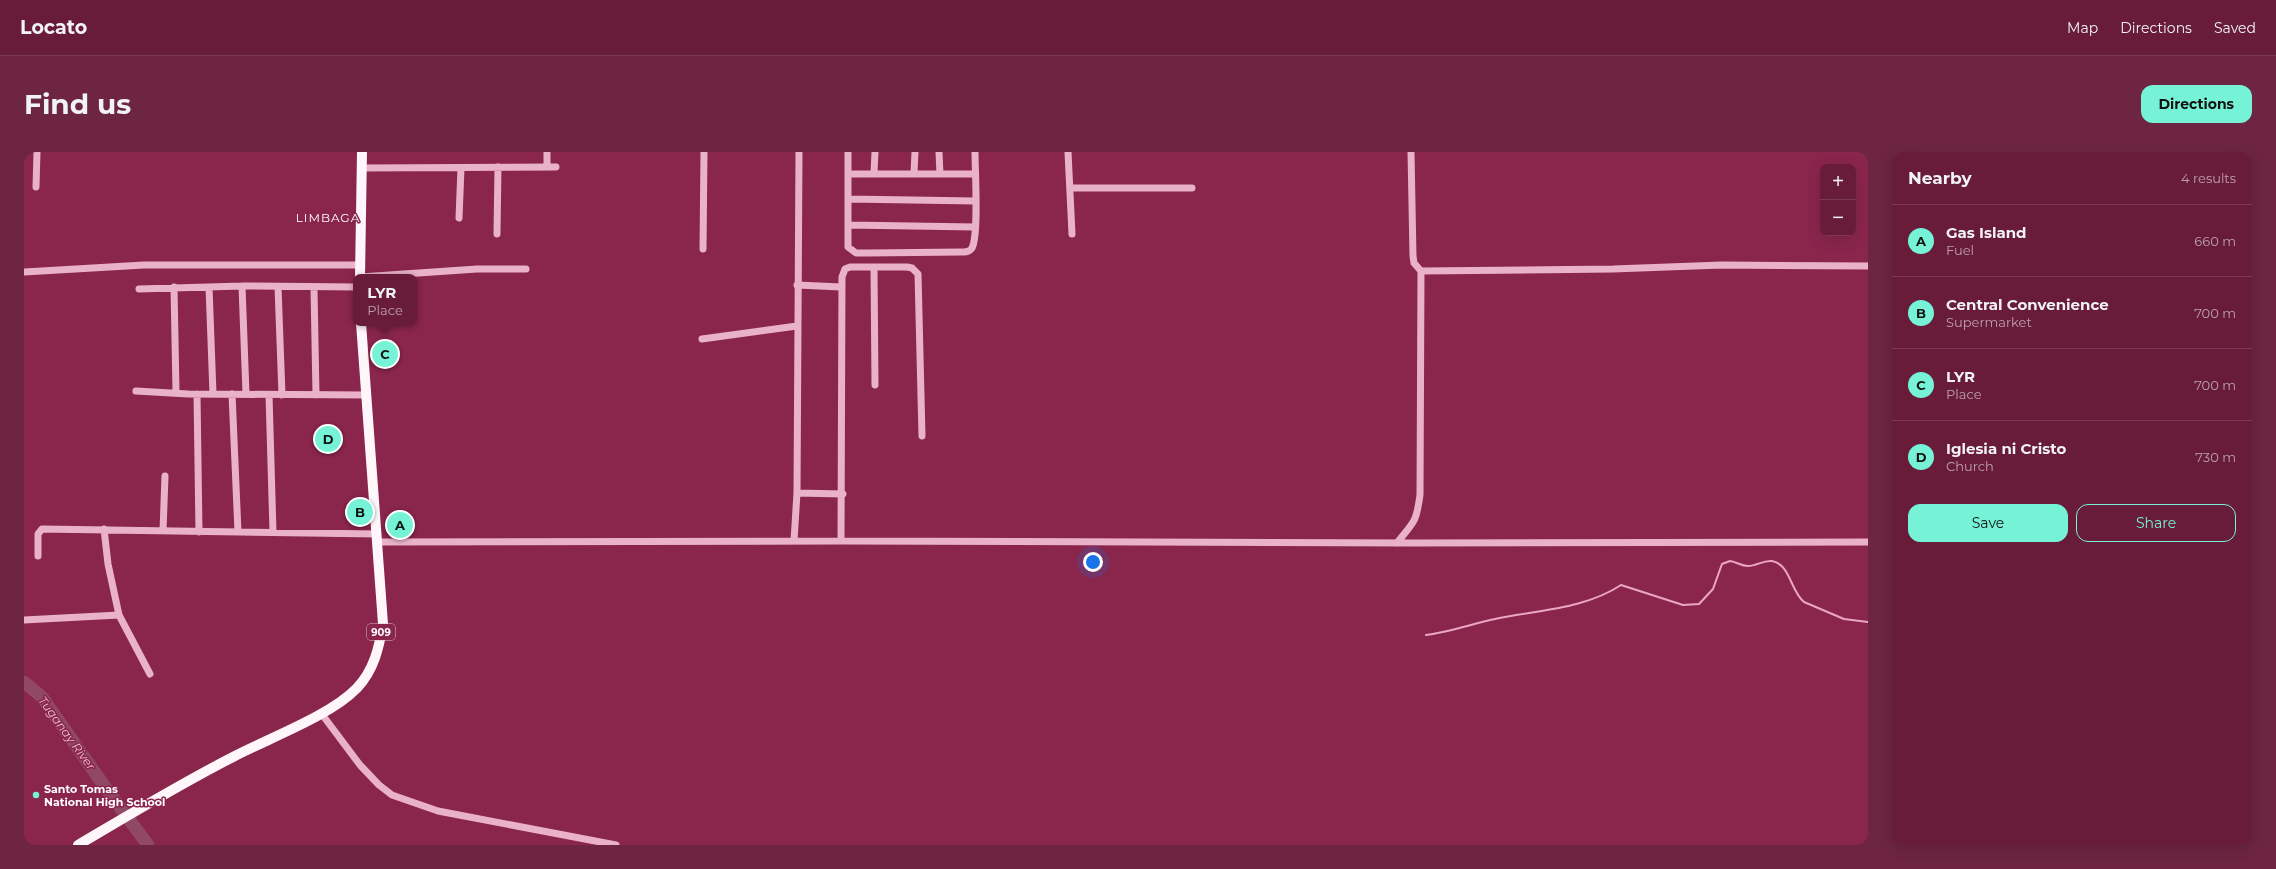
<!DOCTYPE html>
<html lang="en">
<head>
<meta charset="utf-8">
<style>
  :root { --surface:#681c39; --page:#6d2541; --text:#f1f3f6; --muted:#bda1ae; --line:#7b3a53; --accent:#76f3d6 }
  body { margin:0; font-family:Montserrat,sans-serif; background:var(--page); color:var(--text) }
  .controls { position:absolute; right:12px; top:12px; display:grid; overflow:hidden; border-radius:8px; box-shadow:0 4px 16px #0002 }
  .controls button { width:36px; height:36px; display:grid; place-items:center; padding:0; border:0; border-bottom:1px solid var(--line); background:var(--surface); color:var(--text); font:20px sans-serif }
  .you { position:absolute; left:1069px; top:410px; width:14px; height:14px; margin:-10px; border:3px solid #fff; border-radius:50%; background:#1a73e8; box-shadow:0 0 0 6px #1a73e833 }
  .badge { display:grid; place-items:center; width:26px; height:26px; border-radius:50%; background:var(--accent); color:#111; font-size:13px; font-weight:700 }
  .pin { position:absolute; translate:-50% -50%; border:2px solid #fff; box-shadow:0 1px 4px #0006 }
  .popup { position:absolute; left:329px; top:122px; width:64px; height:52px; box-sizing:border-box; display:grid; place-content:center; border-radius:8px; background:var(--surface); filter:drop-shadow(0 1px 3px #0005); font-size:13px; white-space:nowrap; color:var(--muted) }
  .popup b { font-size:15px; color:var(--text) }
  .popup::after { content:''; position:absolute; left:50%; top:100%; margin-left:-8px; border:8px solid transparent; border-top-color:var(--surface) }
  .list { margin:0; padding:0; list-style:none }
  h2 { display:flex; justify-content:space-between; align-items:center; height:52px; margin:0; padding:0 16px; font-size:17px }
  h2 small { font-size:13px; font-weight:400; color:var(--muted) }
  .list li { display:grid; grid-template-columns:26px 1fr auto; gap:12px; align-items:center; box-sizing:border-box; height:72px; padding:0 16px; border-top:1px solid var(--line) }
  .list b { display:block; font-size:15px; white-space:nowrap }
  .list p { margin:0; font-size:13px; white-space:nowrap; color:var(--muted) }
  .list em { font-size:13px; font-style:normal; color:var(--muted) }
  .actions { display:flex; gap:8px; padding:12px 16px }
  .actions a { flex:1; padding:9px 0; border:1px solid var(--accent); border-radius:12px; text-align:center; font-size:14px; color:var(--accent) }
  .actions .main { background:var(--accent); color:#111 }
  .map { position:relative; flex:none; width:1844px; height:693px; overflow:hidden; border-radius:12px }
  header { display:flex; align-items:center; gap:24px; box-sizing:border-box; height:56px; padding:0 20px; background:var(--surface); border-bottom:1px solid var(--line) }
  header strong { font-size:19px }
  nav { display:flex; gap:22px; margin-inline-start:auto; font-size:14px }
  .intro { display:flex; align-items:center; justify-content:space-between; box-sizing:border-box; height:96px; padding:0 24px }
  h1 { margin:0; font-size:28px }
  .button { padding:10px 18px; border-radius:12px; background:var(--accent); color:#111; font-size:14px; font-weight:700 }
  main { display:flex; gap:24px; padding:0 24px }
  aside { flex:1; background:var(--surface); border-radius:12px; box-shadow:0 4px 16px #0002 }
  .map>svg:first-child { display:block }
  .lines { fill:none; stroke-linecap:round; stroke-linejoin:round }
  .stream { stroke:#eaa6c3; stroke-width:2 }
  .river { stroke:#904863; stroke-width:13 }
  .minor { stroke:#eab2c8; stroke-width:7 }
  .major { stroke:#fef6f8; stroke-width:10 }
  .poi-dot { fill:#76f3d6; stroke:#8a254c; stroke-width:1.5 }
  .labels { text-anchor:middle; dominant-baseline:central; stroke-width:3; stroke-linejoin:round; paint-order:stroke }
  .shield { fill:#8a254c; stroke:#dcbec9; stroke-width:1 }
  .shield-label { font-size:10px; font-weight:bold; fill:#fff }
  .poi-label { font-size:11px; font-weight:bold; fill:#fff; stroke:#8a254c; text-anchor:start }
  .neighbourhood-label { font-size:12px; letter-spacing:1px; fill:#fff; stroke:#8a254c }
  .water-label { font-size:12px; font-style:italic; fill:#f1bed3; stroke:#8a254c }
</style>
</head>
<body>
<header>
<strong>Locato</strong>
<nav><a>Map</a><a>Directions</a><a>Saved</a></nav>
</header>
<div class="intro"><h1>Find us</h1><a class="button">Directions</a></div>
<main>
<div class="map">
<svg width="1844" height="693" viewBox="0 0 1844 693">
  <rect width="100%" height="100%" fill="#8a254c"/>
  <g class="lines">
    <path class="stream" d="M1402,483C1425,480 1448,472 1471,467C1513,458 1561,457 1597,433L1659,453L1675,452L1689,437L1698,412L1706,409C1713,410 1717,414 1724,414C1733,414 1739,408 1748,409C1766,412 1767,440 1780,450L1820,467L1844,470"/>
    <path class="river" d="M0,530L18,545L81,635L124,693"/>
    <path class="minor" d="M824,0V95L832,101H844L937,100C941,100 946,100 948,96C955,83 951,18 951,0
      M915,0L916,22
      M1044,0L1048,82
      M523,15V0
      M338,16L532,15
      M850,21L851,0
      M890,21L891,0
      M824,22H951
      M12,35L13,0
      M1047,36H1168
      M824,47L951,49
      M435,66L437,16
      M824,73L951,75
      M473,82L474,15
      M679,97L680,0
      M850,116L851,233
      M1397,119L1589,117L1698,113L1844,114
      M0,120L120,113H337
      M336,125L453,117H502
      M773,133L817,135
      M218,134L222,242
      M150,135L152,240
      M185,135L189,242
      M254,135L258,243
      M290,136L292,243
      M115,137L218,134L332,135
      M678,187L773,174
      M112,239L164,242L342,243
      M173,242L175,380
      M208,242L214,380
      M245,243L249,380
      M773,341L819,342
      M80,377L84,412L95,463L126,522
      M139,379L141,324
      M770,389L773,341L775,0
      M817,389L818,125L821,117L826,115H883L888,116L894,122L898,284
      M353,390L817,389L1388,391L1844,390
      M1373,391C1390,369 1392,372 1396,343L1397,119L1390,111L1389,104L1387,0
      M14,404V382L18,377L353,382
      M0,468L95,463
      M297,561L336,613L355,633L368,643L414,659L592,693"/>
    <path class="major" d="M336,125L338,0
      M54,693C105,663 156,632 209,605C245,586 306,564 333,536C350,518 355,496 359,472L337,171"/>
  </g>
  <circle class="poi-dot" cx="12" cy="643" r="4"/>
  <g class="labels">
    <rect class="shield" x="343" y="472" width="28" height="16" rx="3"/>
    <g class="shield-label">
      <text x="357" y="480">909</text>
    </g>
    <g class="poi-label">
      <text x="20" y="637">Santo Tomas<tspan x="20" dy="13">National High School</tspan></text>
    </g>
    <g class="neighbourhood-label">
      <text x="304" y="65">LIMBAGA</text>
    </g>
    <g class="water-label">
      <text transform="translate(43 581) rotate(54)">Tuganay River</text>
    </g>
  </g>
</svg>
<div class="controls">
<button>+</button>
<button>−</button>
</div>
<div class="you"></div>
<div class="pin badge" style="left:376px;top:373px">A</div>
<div class="pin badge" style="left:336px;top:360px">B</div>
<div class="pin badge" style="left:361px;top:202px">C</div>
<div class="popup"><b>LYR</b>Place</div>
<div class="pin badge" style="left:304px;top:287px">D</div>
</div>
<aside>
<h2>Nearby<small>4 results</small></h2>
<ul class="list">
<li><span class="badge">A</span><div><b>Gas Island</b><p>Fuel</p></div><em>660 m</em></li>
<li><span class="badge">B</span><div><b>Central Convenience</b><p>Supermarket</p></div><em>700 m</em></li>
<li><span class="badge">C</span><div><b>LYR</b><p>Place</p></div><em>700 m</em></li>
<li><span class="badge">D</span><div><b>Iglesia ni Cristo</b><p>Church</p></div><em>730 m</em></li>
</ul>
<div class="actions"><a class="main">Save</a><a>Share</a></div>
</aside>
</main>
</body>
</html>
